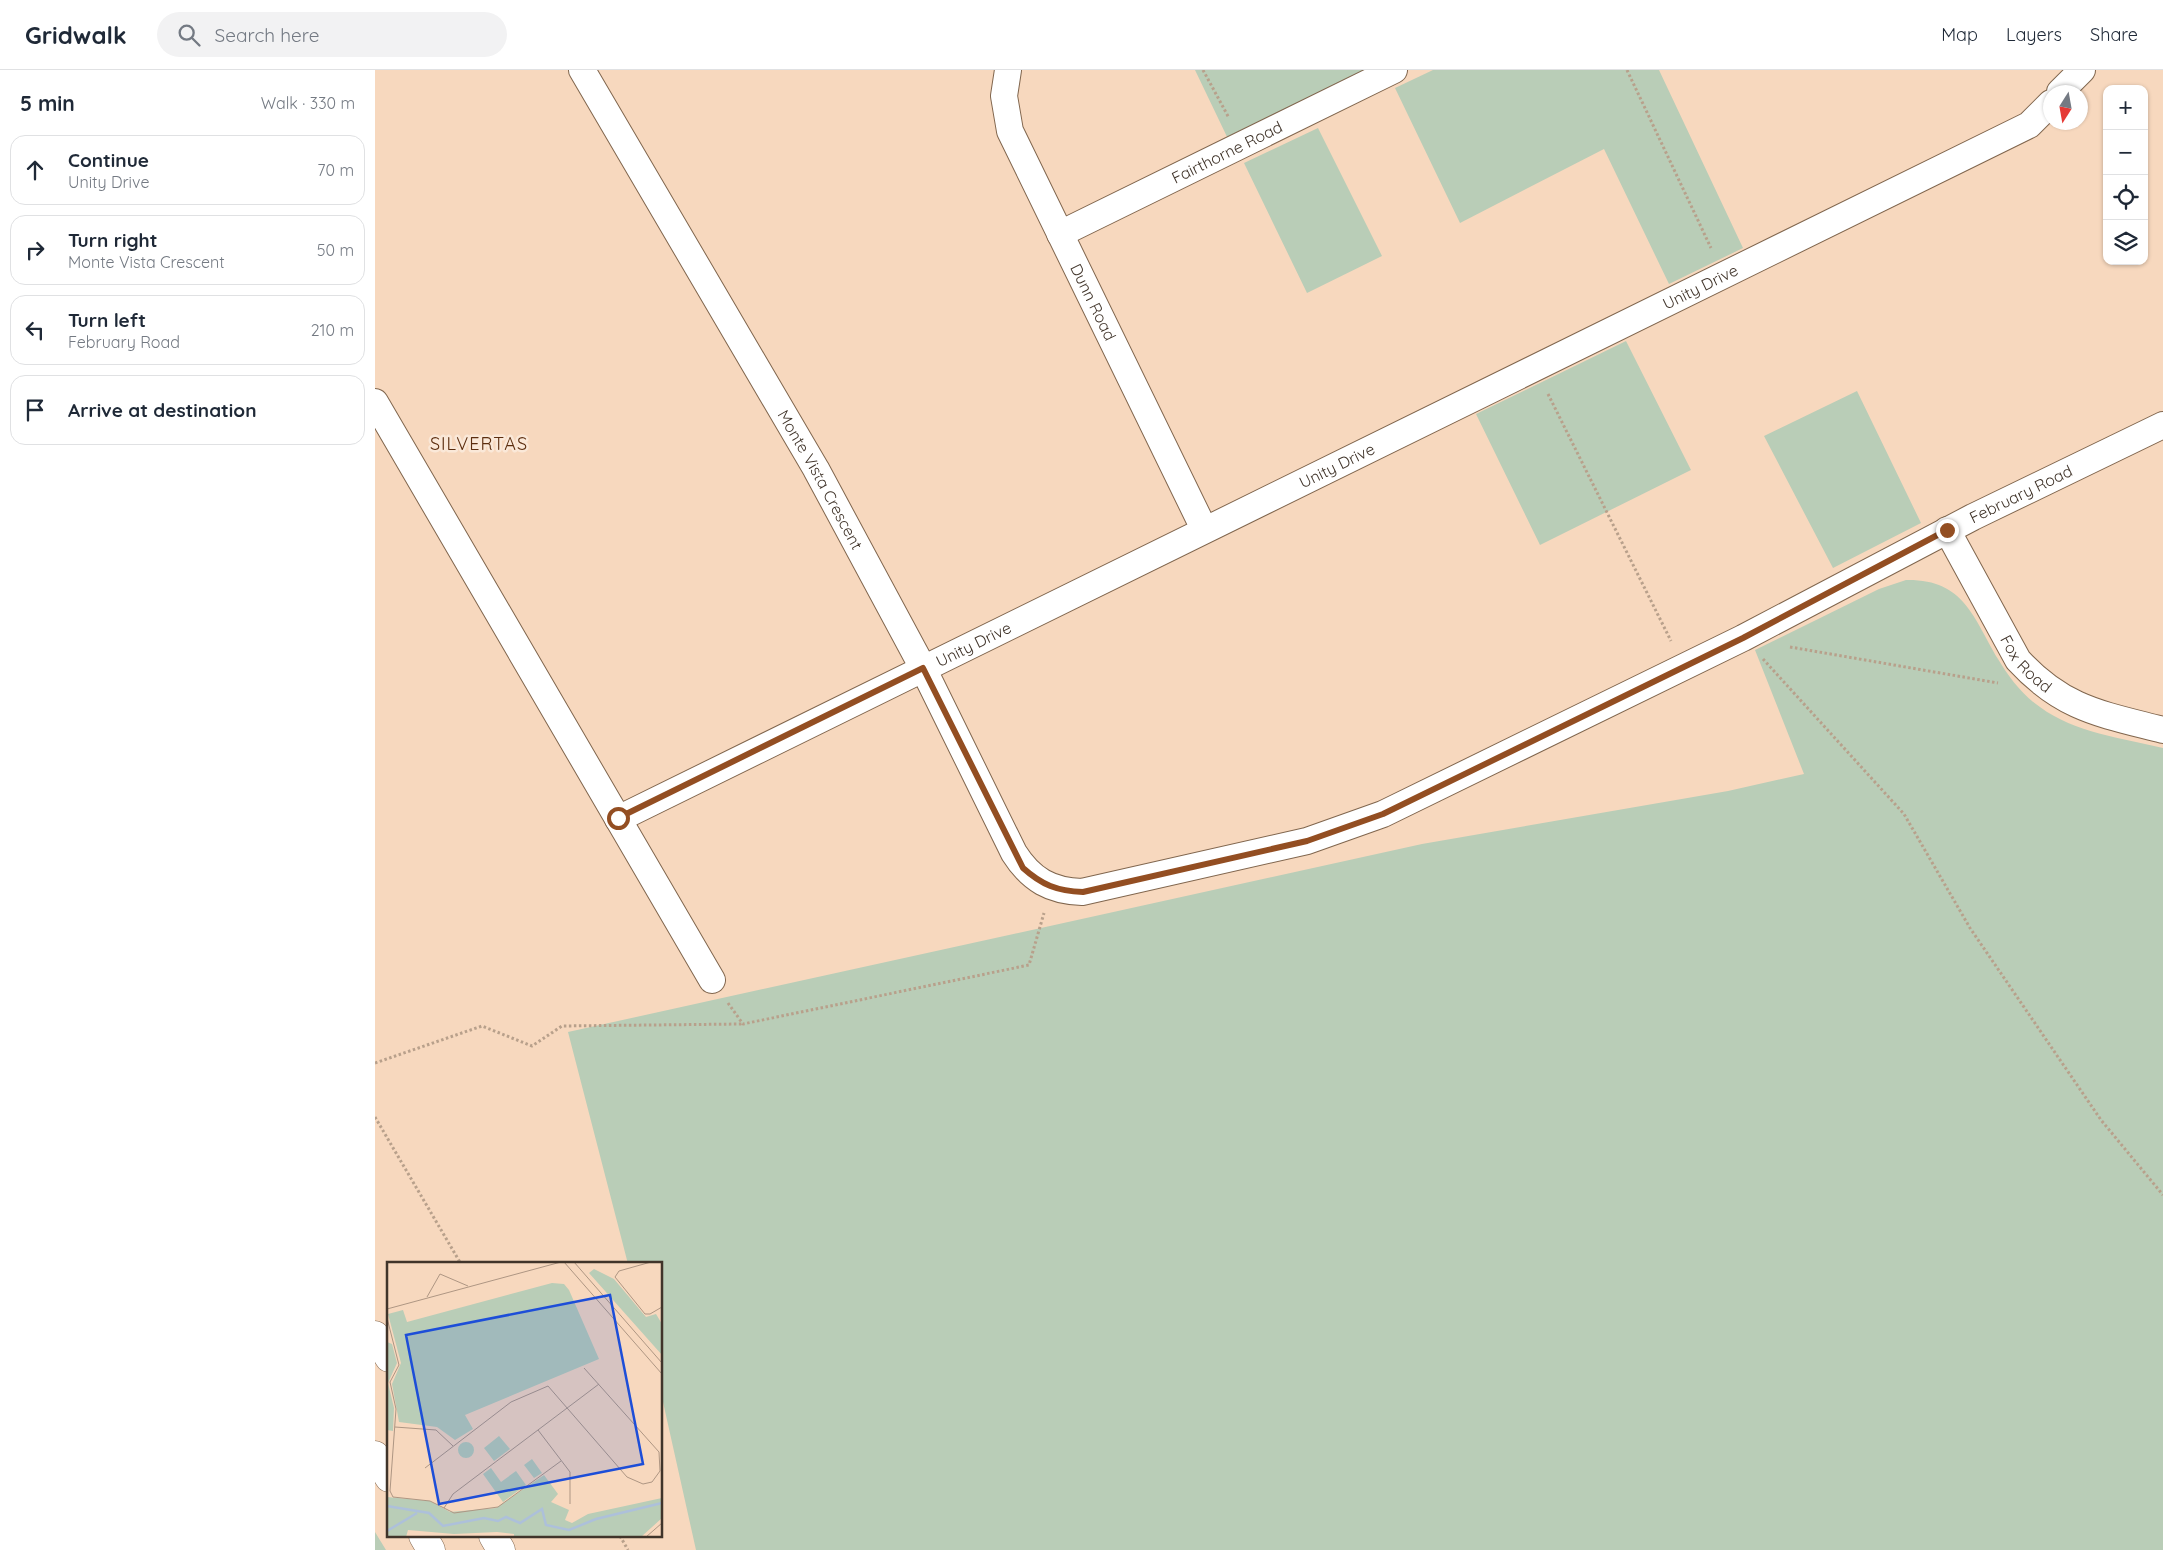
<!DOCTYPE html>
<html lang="en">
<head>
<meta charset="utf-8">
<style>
  :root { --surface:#fff; --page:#f2f2f3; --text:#1f2937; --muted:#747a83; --line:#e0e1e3 }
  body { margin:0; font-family:Quicksand,sans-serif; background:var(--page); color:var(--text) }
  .controls { position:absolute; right:15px; top:15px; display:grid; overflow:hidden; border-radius:10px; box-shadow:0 1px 4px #0004 }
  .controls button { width:45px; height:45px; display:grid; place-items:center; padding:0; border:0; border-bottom:1px solid var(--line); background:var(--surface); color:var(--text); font:25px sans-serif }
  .compass { position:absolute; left:1668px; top:15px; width:45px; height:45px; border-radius:50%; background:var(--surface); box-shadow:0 1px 4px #0004; rotate:191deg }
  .stop { position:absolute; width:15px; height:15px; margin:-11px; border:4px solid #934e22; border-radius:50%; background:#fff }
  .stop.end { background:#934e22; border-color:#fff; box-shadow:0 1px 5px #0008 }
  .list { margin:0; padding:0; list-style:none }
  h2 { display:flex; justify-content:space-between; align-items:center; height:65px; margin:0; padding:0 20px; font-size:21px }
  h2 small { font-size:16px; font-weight:400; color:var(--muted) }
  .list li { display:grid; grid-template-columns:32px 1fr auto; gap:15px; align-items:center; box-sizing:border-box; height:70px; margin:0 10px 10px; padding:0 10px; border:1px solid var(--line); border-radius:15px }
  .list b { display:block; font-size:19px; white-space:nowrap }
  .list p { margin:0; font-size:16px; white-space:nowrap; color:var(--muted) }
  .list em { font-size:16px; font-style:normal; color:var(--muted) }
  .icon { flex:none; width:28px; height:28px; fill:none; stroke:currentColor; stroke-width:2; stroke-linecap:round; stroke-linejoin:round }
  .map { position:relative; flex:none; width:1788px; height:1480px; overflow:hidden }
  header { display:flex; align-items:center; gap:30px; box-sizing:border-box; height:70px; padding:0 25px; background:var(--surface); border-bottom:1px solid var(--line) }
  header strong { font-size:24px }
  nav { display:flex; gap:28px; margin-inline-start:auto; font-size:18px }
  .search { width:350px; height:45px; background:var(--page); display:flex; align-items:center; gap:12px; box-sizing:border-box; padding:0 18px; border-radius:28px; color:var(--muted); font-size:19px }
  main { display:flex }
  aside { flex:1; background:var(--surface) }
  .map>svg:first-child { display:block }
  .green { fill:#b9cdb7 }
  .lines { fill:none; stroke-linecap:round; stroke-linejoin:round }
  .minor-casing { stroke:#80664e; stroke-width:28 }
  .trunk-casing { stroke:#80664e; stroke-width:29 }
  .path { stroke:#b8a08b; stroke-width:3; stroke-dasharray:2.5 2.5; stroke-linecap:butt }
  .minor { stroke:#fff; stroke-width:26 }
  .trunk { stroke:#fff; stroke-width:28 }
  .route { stroke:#934e22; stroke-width:6 }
  .labels { text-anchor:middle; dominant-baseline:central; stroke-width:5; stroke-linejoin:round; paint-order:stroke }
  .street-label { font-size:16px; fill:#40342a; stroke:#fae8d8 }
  .neighbourhood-label { font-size:18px; letter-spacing:1px; fill:#5c2d0e; stroke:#fae8d8 }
  .inset-river { fill:none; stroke:#adc0da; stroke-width:2.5 }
  .inset-road { fill:none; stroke:#ae9683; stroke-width:1 }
  .view { fill:#1d4ed8; fill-opacity:0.15; stroke:#1d4ed8; stroke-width:2.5 }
  .inset-edge { fill:none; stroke:#40342a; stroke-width:2.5 }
</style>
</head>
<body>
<header>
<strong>Gridwalk</strong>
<div class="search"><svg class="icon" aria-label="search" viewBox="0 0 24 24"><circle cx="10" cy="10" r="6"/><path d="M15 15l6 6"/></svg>Search here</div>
<nav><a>Map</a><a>Layers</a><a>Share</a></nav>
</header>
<main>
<aside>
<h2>5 min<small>Walk · 330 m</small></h2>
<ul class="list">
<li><svg class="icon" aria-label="ahead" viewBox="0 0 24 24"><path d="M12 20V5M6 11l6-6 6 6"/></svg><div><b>Continue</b><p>Unity Drive</p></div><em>70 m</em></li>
<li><svg class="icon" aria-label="right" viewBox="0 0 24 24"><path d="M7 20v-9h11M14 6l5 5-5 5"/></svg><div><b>Turn right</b><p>Monte Vista Crescent</p></div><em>50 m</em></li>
<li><svg class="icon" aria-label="left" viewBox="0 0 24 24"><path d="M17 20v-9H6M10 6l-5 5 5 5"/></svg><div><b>Turn left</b><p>February Road</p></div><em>210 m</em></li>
<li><svg class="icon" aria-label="arrive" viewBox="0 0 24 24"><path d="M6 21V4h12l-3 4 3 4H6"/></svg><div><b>Arrive at destination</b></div></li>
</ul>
</aside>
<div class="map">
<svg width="1788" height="1480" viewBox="0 0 1788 1480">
  <rect width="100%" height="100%" fill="#f7d8be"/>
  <path class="green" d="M820,0H1008L855,73Z
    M1058,0H1284L1368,178L1294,214L1229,79L1085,153L1020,18Z
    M943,58L1007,186L932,223L869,93Z
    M1251,271L1316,400L1165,475L1101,344Z
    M1482,321L1546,453L1458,498L1389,366Z
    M1531,510C1589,509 1598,547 1623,589C1634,607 1647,625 1665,637C1700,663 1747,668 1788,678V1480H321L286,1323V1194H253L193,962L1047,774L1353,721L1429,704L1380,580L1504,519Z
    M0,1462L11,1480H0Z"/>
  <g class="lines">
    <g class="minor-casing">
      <g id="minor">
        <path id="s1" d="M207,0L441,399L548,598L639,783C656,810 676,821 707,822L932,771L1008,744L1368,568L1598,447L1788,355"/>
        <path id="s2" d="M633,0L629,26L635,61L829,459"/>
        <path d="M1685,22L1707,0"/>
        <path id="s3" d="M685,164L1019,0"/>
        <path d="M0,332L337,910"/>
        <path id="s4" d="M1572,460L1643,590C1688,639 1726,644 1788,660"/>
        <path id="s5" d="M243,749L1654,55L1676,33"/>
      </g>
    </g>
    <g class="trunk-casing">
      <path id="trunk" d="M0,1265L14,1288
        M0,1385L14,1408
        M48,1466L56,1480
        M118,1466L126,1480"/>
    </g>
    <path class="path" d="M828,0L854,48
      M1252,0L1336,178
      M1173,324L1296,571
      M1415,577L1623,613
      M1388,589L1529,744L1595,858L1726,1050L1788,1125
      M353,933L368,954L654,895L669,843
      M0,993L107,956L157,976L187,956L367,954
      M0,1047L86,1194
      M245,1466L253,1480"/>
    <use href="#minor" class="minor"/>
    <use href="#trunk" class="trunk"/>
  </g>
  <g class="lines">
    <path class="route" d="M243,748L548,598L648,798C667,815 682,821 708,822L932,771L1008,744L1368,568L1572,460"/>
  </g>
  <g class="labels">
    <g class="street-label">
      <text stroke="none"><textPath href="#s3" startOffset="186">Fairthorne Road</textPath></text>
      <text stroke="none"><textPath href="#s5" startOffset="1206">Unity Drive</textPath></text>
      <text stroke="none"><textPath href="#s2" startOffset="252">Dunn Road</textPath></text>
      <text stroke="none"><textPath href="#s5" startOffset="801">Unity Drive</textPath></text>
      <text stroke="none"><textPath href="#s1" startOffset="474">Monte Vista Crescent</textPath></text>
      <text stroke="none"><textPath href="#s1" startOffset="2002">February Road</textPath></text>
      <text stroke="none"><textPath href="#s5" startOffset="396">Unity Drive</textPath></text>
      <text stroke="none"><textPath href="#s4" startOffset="156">Fox Road</textPath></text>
    </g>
    <g class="neighbourhood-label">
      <text x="104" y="373">SILVERTAS</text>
    </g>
  </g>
  <g transform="translate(12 1192)">
    <rect width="275" height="275" fill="#f7d8be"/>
    <path d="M207,7L227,17L259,55L269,52L275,62V93L202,11ZM165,21L177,22L182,28L212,97L78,153L86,167L68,178L50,165L12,160L5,122L14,101L1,52L16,48L20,60ZM0,80L5,82L10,101L1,121L7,146L6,169L0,168ZM112,174L123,187L107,199L97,186ZM71 188a8 8 0 1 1 16 0a8 8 0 1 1-16 0ZM145,197L155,211L147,216L137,203ZM104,206L114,220L129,209L139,223L116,240L96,212ZM157,213L171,232L164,240L182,248L178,258L185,261L201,252L275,236V256L254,275H127V272L110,270L67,272L21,268L19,275H0V235L43,239L63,250L109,246Z" fill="#b9cdb7"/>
    <path class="inset-river" d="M0,244L42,251L56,264L97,256L111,259L119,255L133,261L155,247L159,263L182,268L209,257L275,241M0,269L30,251"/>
    <path class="inset-road" d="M177,0L275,112M187,0L275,101M264,0L232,9L228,15L258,52H263L275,45M40,35L53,12L81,24M0,47L174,0M0,56L12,103L3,120L9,147L3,229L6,235L43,239L67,251L111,245L174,199M8,165L49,168L66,184M151,168L183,210V242M38,206L124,140L161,124L240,215L256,222L265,220L273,209L272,190L197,106M57,246L66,232L212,122M259,275L275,261"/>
    <path class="view" d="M223,33L256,202L52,242L19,73Z"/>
    <rect width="275" height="275" class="inset-edge"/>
  </g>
</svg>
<div class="controls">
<button>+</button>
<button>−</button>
<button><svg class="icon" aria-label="locate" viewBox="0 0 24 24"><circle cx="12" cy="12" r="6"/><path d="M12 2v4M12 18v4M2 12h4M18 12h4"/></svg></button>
<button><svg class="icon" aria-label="layers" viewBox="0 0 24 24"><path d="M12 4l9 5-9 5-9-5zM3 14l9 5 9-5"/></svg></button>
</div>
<svg class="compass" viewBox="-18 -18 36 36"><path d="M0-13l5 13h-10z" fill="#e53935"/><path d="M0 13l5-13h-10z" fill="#747a83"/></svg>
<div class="stop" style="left:243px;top:748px"></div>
<div class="stop end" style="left:1572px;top:460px"></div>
</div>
</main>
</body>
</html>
